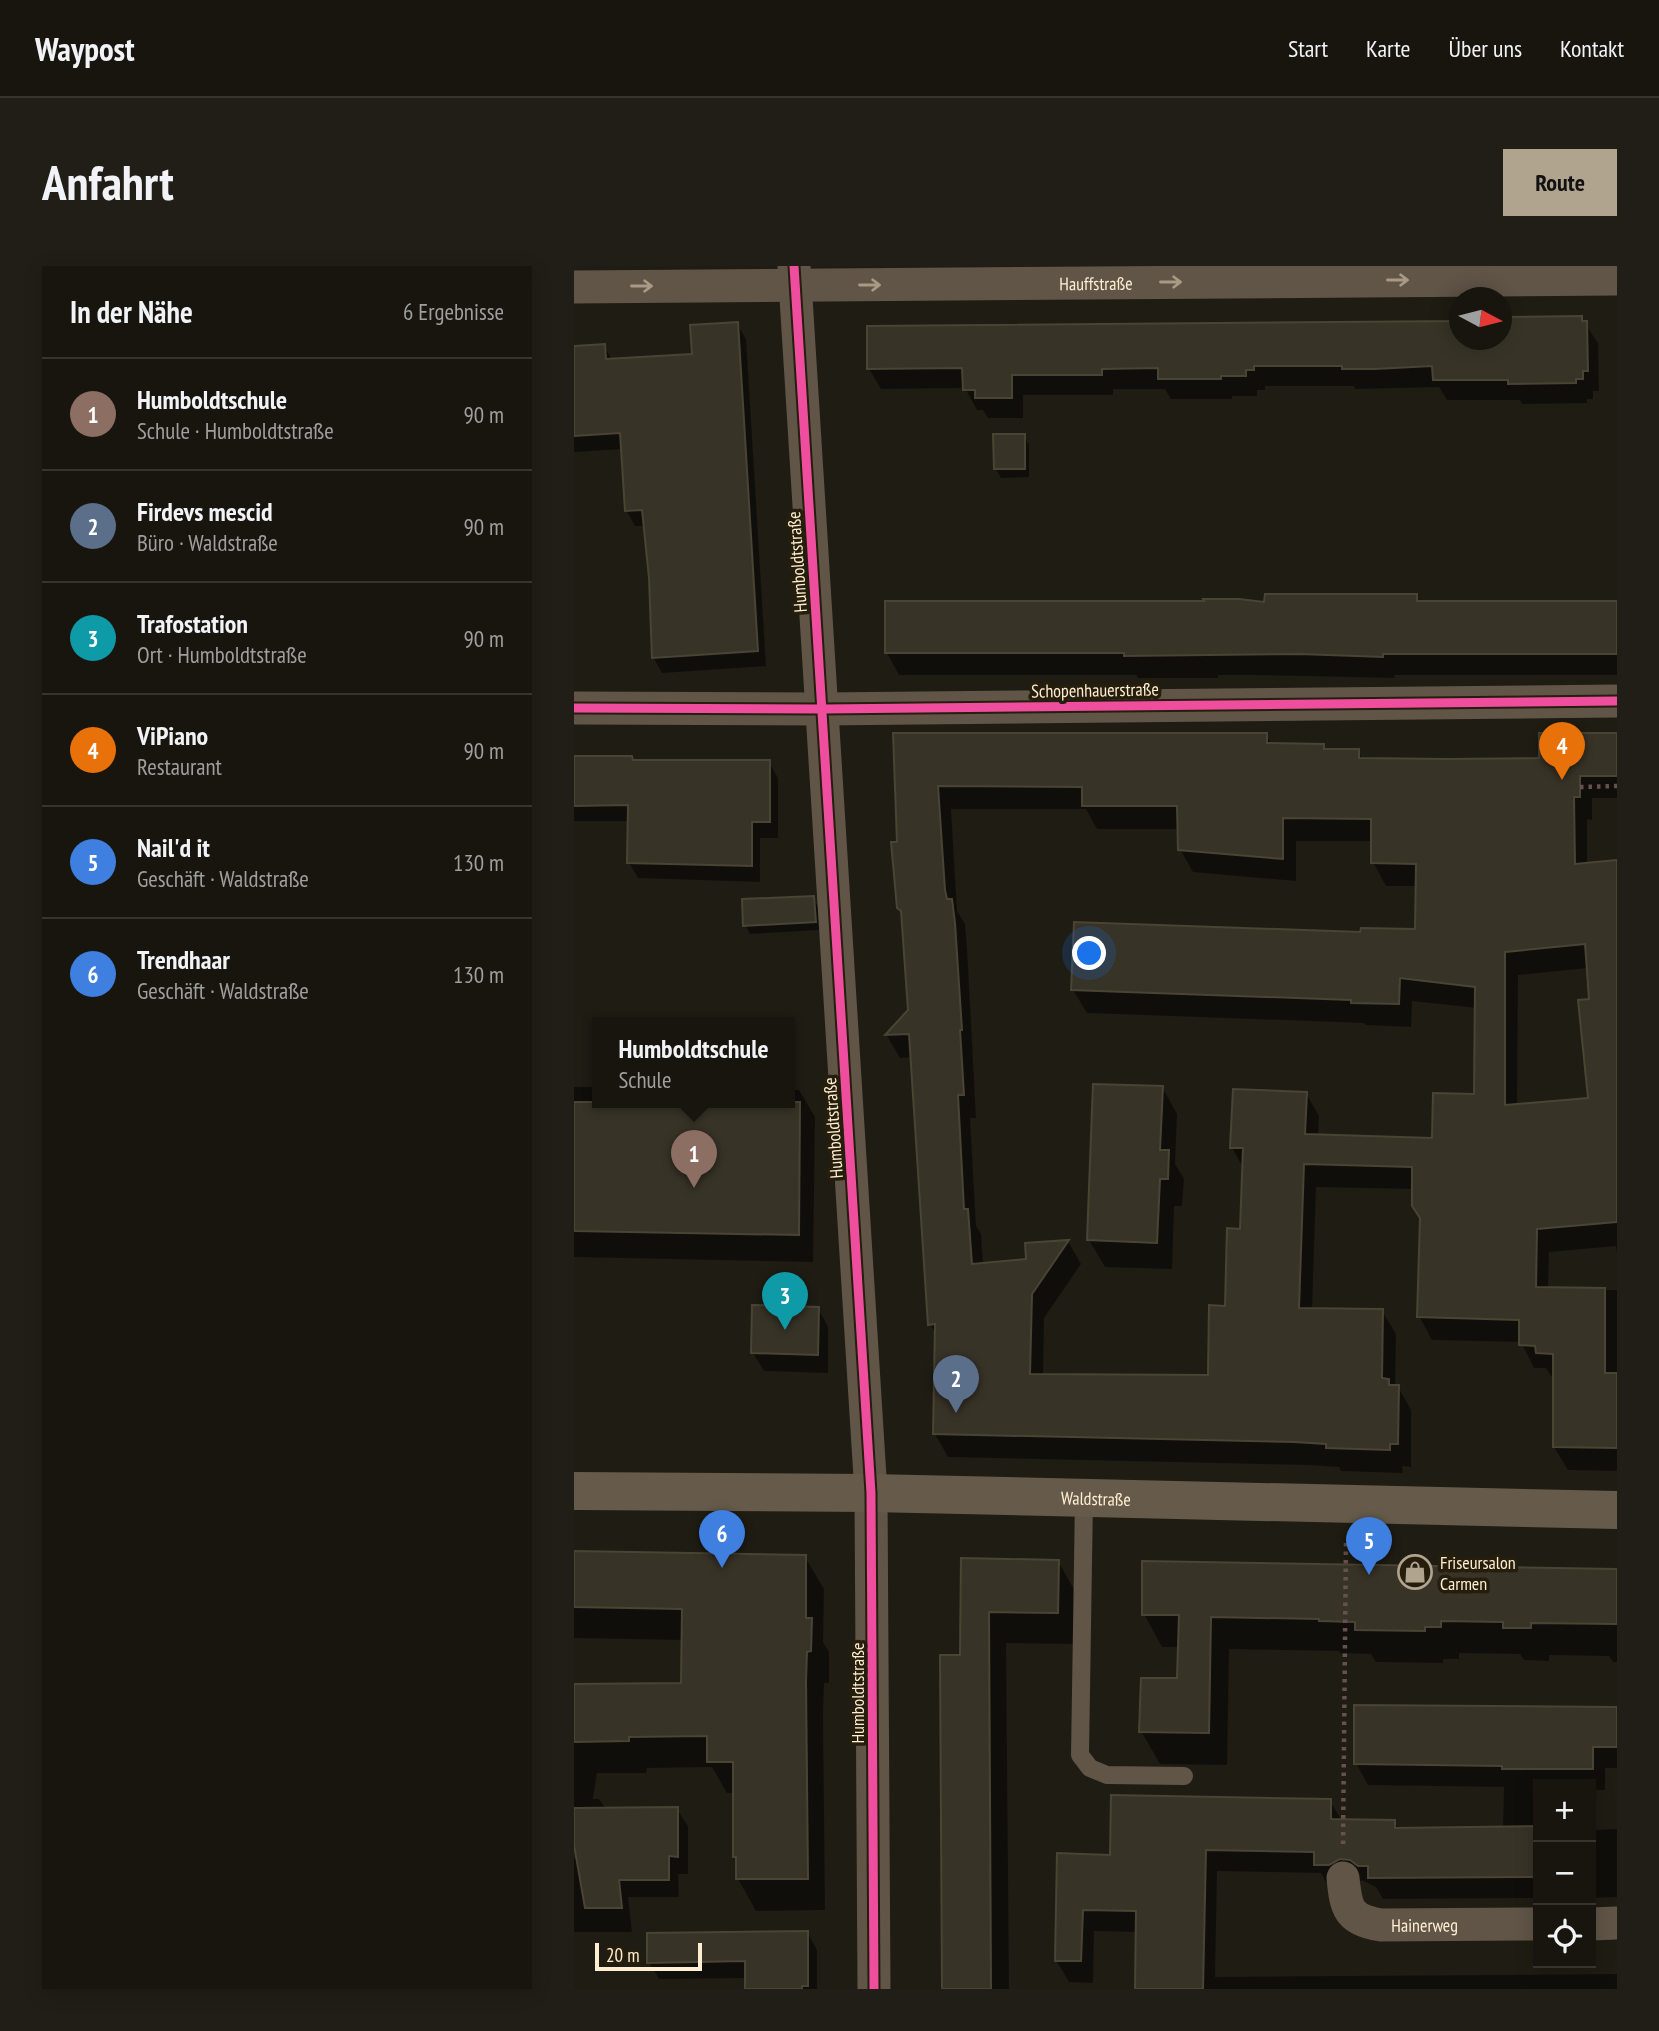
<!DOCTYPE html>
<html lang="de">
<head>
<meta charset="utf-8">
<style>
  :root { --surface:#17150e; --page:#201e17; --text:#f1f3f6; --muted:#9e9f9e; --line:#36342e; --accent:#b1a48e }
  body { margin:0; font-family:"PT Sans Narrow",sans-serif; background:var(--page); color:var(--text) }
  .controls { position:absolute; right:21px; bottom:21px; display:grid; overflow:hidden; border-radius:0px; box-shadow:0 4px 18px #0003 }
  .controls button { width:63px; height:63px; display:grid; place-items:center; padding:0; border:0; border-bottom:2px solid var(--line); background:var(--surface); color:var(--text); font:35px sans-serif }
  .compass { position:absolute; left:875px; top:21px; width:63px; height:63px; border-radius:50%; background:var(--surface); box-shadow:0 4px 18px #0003; rotate:97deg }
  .scale { position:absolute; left:21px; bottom:18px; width:107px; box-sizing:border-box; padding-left:7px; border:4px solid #ffeed1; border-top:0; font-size:19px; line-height:24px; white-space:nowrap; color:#ffeed1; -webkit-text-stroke:5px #251e0d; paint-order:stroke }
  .you { position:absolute; left:516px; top:688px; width:24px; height:24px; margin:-18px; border:5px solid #fff; border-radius:50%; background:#1a73e8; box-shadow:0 0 0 10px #1a73e833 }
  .badge { display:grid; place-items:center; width:46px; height:46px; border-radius:50%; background:var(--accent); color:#fff; font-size:23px; font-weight:700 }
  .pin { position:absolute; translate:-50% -58px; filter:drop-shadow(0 2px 4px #0008) }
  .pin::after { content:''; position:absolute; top:37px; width:24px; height:21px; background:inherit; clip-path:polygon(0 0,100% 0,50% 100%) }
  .popup { position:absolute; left:18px; top:751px; width:203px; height:91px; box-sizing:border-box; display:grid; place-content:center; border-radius:0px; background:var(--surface); filter:drop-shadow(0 2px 5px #0005); font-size:23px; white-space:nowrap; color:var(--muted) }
  .popup b { font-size:26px; color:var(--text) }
  .popup::after { content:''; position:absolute; left:50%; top:100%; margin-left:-14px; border:14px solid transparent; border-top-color:var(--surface) }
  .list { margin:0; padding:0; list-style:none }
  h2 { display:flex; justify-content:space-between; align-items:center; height:91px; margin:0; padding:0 28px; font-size:30px }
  h2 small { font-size:23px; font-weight:400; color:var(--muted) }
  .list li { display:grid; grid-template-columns:46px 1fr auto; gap:21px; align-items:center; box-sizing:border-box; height:112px; padding:0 28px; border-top:2px solid var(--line) }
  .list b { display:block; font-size:26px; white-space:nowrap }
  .list p { margin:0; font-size:23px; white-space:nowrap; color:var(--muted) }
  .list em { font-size:23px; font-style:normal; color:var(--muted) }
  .icon { flex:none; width:38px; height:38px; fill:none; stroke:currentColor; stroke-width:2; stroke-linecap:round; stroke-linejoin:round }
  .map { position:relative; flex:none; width:1043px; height:1723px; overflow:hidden; border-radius:0px }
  header { display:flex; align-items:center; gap:42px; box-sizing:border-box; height:98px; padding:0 35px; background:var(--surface); border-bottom:2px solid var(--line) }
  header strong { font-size:33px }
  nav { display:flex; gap:38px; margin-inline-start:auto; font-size:24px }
  .intro { display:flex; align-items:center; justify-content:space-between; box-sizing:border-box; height:168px; padding:0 42px }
  h1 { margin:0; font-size:49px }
  .button { padding:18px 32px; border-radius:0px; background:var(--accent); color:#111; font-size:24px; font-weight:700 }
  main { display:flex; gap:42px; padding:0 42px }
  aside { flex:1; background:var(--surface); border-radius:0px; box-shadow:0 4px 18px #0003 }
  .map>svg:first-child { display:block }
  .shadow { fill:#0007; fill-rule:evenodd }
  .building { fill:#383327; stroke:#4a4434; stroke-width:2; fill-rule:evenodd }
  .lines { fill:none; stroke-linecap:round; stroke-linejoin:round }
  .path { stroke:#66514f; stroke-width:4.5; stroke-dasharray:3.5 5; stroke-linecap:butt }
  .lane { stroke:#605547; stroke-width:18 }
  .street { stroke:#605547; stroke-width:33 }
  .secondary { stroke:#665b4a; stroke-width:38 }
  .cycleway-casing { stroke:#251e0d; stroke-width:13 }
  .cycleway { stroke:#ef4d9e; stroke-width:9 }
  .oneway { stroke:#a89a85 }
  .labels { text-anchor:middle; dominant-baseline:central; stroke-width:7; stroke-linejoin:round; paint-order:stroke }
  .street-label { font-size:18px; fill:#ffeed1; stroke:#251e0d }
  .poi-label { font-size:18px; fill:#ffeed1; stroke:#251e0d; text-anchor:start }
</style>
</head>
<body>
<header>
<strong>Waypost</strong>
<nav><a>Start</a><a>Karte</a><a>Über uns</a><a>Kontakt</a></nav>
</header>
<div class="intro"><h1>Anfahrt</h1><a class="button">Route</a></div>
<main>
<aside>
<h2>In der Nähe<small>6 Ergebnisse</small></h2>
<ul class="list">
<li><span class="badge" style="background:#8d6e63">1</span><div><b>Humboldtschule</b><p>Schule · Humboldtstraße</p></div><em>90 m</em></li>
<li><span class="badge" style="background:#5c6f8a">2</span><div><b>Firdevs mescid</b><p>Büro · Waldstraße</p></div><em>90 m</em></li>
<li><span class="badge" style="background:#0f9aa8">3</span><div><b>Trafostation</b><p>Ort · Humboldtstraße</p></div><em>90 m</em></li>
<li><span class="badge" style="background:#e8710a">4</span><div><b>ViPiano</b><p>Restaurant</p></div><em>90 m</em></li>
<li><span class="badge" style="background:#3f7fe0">5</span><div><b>Nail'd it</b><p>Geschäft · Waldstraße</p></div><em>130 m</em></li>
<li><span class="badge" style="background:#3f7fe0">6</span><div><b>Trendhaar</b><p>Geschäft · Waldstraße</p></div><em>130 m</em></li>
</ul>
</aside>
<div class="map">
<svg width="1043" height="1723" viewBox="0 0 1043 1723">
  <rect width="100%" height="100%" fill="#1f1c13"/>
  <path class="shadow" d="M1007,52L1024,77L1025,125H1019V133H1013V137L948,138L946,134H873L865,121L781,123L780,120H691V124H683V130H658V133H597L591,123H539V129H449V152H414L409,144H403L391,122L307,123L295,103L886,74H928V58Z
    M163,58L172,73L192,400L88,407L79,391L76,312L71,260H61L52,244L49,183L0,186V81L30,80L38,94L120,90Z
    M450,170L455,179V211L427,212L422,203Z
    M842,330L846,337H1043V409H820L821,412L681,409H644V412H564L562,409H325L313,387L692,338Z
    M320,469H692L698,479L749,480L752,485H784L789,494H966L1043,469V532H1018V554L1013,553V598L1043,596V988L1042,980L975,986L974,1023L1043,1024V1205L994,1204L980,1181L981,1110H977L972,1102H960L947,1076L858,1074L845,1050L847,954L840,923L742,921L738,1044L808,1045L822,1068L821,1121H824L837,1144V1201L828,1200L829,1207L767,1205L765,1201L734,1199L374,1191L361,1168L363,1070L356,1058L338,791L326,792L313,770L336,745L330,650L325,642ZM377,543H512L523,563H605L606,583L619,606L722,615V575H799V596L812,620H844L843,665L788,668L499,724L513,747L790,757L792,759L837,761L838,735L903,742L902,830L859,874L744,870L745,850L732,827L658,882L670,903L668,964L635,1111L469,1110L470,1052L507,998L494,975L453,978L454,995L409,998L407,968L402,960L396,852H402L393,682L391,658L383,645ZM1014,702L1017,735L1016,834L943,840L944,709Z
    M0,492L60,496H195L204,512V572H186V616L64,612L55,597V555H0Z
    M239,632L244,640L246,664L176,668L171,659Z
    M0,821H24V836H216V824H225L241,851L239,996L0,991Z
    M588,821L603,848L601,898L610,913L608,940H600L598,1003L531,1001L515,974Z
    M244,1042L254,1061V1107L190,1105L179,1087Z
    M0,1287L231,1291L250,1323L249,1376L255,1386V1417H250L249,1449L251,1644L182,1645L164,1613V1596L161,1591L160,1527H153L138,1501L73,1502L72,1507H23L19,1533H25L32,1543H103L114,1560V1608H104L105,1631H54L58,1666H0V1592H4L0,1570V1419H109L110,1374L0,1372Z
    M388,1294L484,1295L502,1327L501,1378L432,1377L435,1723H370L368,1390H387Z
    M1043,1306V1396H1039L1035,1390L975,1389V1395L950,1394L946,1388L885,1387V1393H869V1397L802,1396L797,1388L766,1387L765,1385L655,1383L653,1499L586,1498L567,1465L605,1414L606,1381H588L570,1348Z
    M1043,1443V1502H1031V1524H1018L1019,1564L1043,1563V1631L1017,1632V1518H964V1632L809,1633L802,1621L790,1615L779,1614L754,1620L747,1607L643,1605L641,1711L1043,1708V1723H562L564,1666L520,1665L519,1717L495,1716L482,1694L484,1589L538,1591L756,1535L768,1555H820L825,1564L929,1563L930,1521L794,1519L782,1497Z
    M233,1666L243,1684V1723H173V1712L85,1713L75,1696Z"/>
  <path class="building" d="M1008,50V55H1013L1014,105H1009V113H1002V117L934,118V114H859L858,100L801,103H768V100H680V104H672V110H647V113H584V102L528,103V109H438V132H401V124H389L388,102L293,103V60L886,55V74H928V51Z
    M164,56L184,385L78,392L75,312L68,244L51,245L46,167L0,170V80L31,78L32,93L118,88L116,59Z
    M419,168H451V203H420Z
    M691,328H843V335H1043V388H809V391L725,388L550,390V387H311V335H630L629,333H665L690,336Z
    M319,467H693V477L750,478V483H785V492L873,493L965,492V467H1043V510H1006V531H1000L1001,598L1043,594V956L963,963L962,1021L1031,1022V1107H1043V1182L979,1181V1088L962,1087L961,1080L945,1079V1054L843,1051L846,952L838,940V901L730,898L725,1042L809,1043L808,1112L815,1113V1119H825L824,1178H816V1184L752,1182V1178L720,1176L359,1168L361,1058L354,1059L335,768L311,769L334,744L327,645L323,642L317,576H323ZM364,520L508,521V540H603L604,584L709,593V552L797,553V597L842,598L841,663L787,662L786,666L500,656L497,724L777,734V737L825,738L826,712L901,721L900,828L859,827L858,872L731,868L733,826L659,823L656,882H669L666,963L653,962L651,1040L635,1039L634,1109L456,1108L458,1028L495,974L451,977L452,993L398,998L394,943H390L384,829H390L386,764H388L381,657L378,633H373L371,624ZM1011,678L1015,733L1004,734L1014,832L931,839V686Z
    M0,490H58L59,494H196V556H178V600L53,597L54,539L0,540Z
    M240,630L242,656L169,660L168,633Z
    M519,818L589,820L586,884H595L594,913H586L583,977L513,974Z
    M0,836H226L225,969L0,965Z
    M178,1039L245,1041L244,1089L177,1087Z
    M0,1285L232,1289V1352H238L237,1385L233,1386L232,1415L234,1613H162V1591H159V1496H133V1470L55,1471V1475L0,1476V1418L107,1417L108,1343L0,1341Z
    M387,1292L485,1294L484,1347L415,1346L417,1723H368L366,1389H386Z
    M568,1295L1043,1303V1358L957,1357V1362H929V1356L867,1355V1361H851V1365L781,1364V1356L745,1355V1353L637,1351L635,1467L565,1466L567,1412H603L605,1349H568Z
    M780,1439L1043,1441V1481H1019V1503H928V1500L780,1498Z
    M537,1529L757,1533V1553L821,1554V1562L964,1560V1611L794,1612V1600H784L776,1594L766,1593L755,1599H740V1586L632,1584L629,1723H561L562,1645L509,1644L507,1695H481L483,1587L536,1589Z
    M104,1541V1591L95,1590V1614H45L48,1642H11L0,1579V1542Z
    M234,1665V1720H228V1723H171V1695L73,1697V1667Z"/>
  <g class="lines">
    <path class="path" d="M1006,521L1043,520
      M769,1578L772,1275"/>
    <path class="lane" d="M510,1233L506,1489L516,1502L533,1509L610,1510"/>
    <g class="street">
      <path d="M220,0L297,1227L300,1723"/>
      <path id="s1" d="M0,21L1043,13"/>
      <path d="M0,442L249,443L1043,435"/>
      <path id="s2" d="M769,1612C772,1642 774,1654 807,1659L964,1658"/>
      <path d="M1017,1658L1043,1657"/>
    </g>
    <path class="secondary" id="s3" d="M0,1225L297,1227L1043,1244"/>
    <g class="cycleway-casing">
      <path id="cycleway" d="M220,0L297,1227L300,1723
        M0,442L249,443L1043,435"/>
    </g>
    <use href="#cycleway" class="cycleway"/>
  </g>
  <defs><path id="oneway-shaft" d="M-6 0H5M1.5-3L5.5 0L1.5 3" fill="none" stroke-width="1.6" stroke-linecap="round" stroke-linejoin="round" transform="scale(1.75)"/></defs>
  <g class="oneway">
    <use href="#oneway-shaft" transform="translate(824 14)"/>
    <use href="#oneway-shaft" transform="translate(597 16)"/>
    <use href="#oneway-shaft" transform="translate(296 19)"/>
    <use href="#oneway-shaft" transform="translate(68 20)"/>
  </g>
  <defs>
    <g id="shop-ring" transform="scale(1.75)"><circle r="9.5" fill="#251e0d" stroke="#b1a48e" stroke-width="1.5"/><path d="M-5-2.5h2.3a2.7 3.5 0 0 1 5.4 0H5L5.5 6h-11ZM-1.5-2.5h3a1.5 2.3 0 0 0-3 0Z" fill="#b1a48e"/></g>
  </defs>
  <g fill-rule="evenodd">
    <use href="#shop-ring" x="841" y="1306"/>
  </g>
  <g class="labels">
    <g class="street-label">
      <text stroke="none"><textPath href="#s1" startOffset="522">Hauffstraße</textPath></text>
      <text transform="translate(223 296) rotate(-94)">Humboldtstraße</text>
      <text transform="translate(521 424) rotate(-1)">Schopenhauerstraße</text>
      <text transform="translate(259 862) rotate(-94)">Humboldtstraße</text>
      <text stroke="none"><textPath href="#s3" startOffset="522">Waldstraße</textPath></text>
      <text transform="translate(283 1427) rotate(-90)">Humboldtstraße</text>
      <text stroke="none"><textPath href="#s2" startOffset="112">Hainerweg</textPath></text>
    </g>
    <g class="poi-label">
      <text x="866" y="1296">Friseursalon<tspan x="866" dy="21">Carmen</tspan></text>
    </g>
  </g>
</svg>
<div class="controls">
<button>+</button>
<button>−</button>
<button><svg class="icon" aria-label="locate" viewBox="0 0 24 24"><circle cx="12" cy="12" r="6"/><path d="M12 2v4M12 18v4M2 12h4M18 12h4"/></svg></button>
</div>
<svg class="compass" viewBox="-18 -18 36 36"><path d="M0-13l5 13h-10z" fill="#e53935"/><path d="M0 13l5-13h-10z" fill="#9e9f9e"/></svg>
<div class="scale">20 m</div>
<div class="you"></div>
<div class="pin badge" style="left:120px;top:922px;background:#8d6e63">1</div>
<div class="popup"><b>Humboldtschule</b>Schule</div>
<div class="pin badge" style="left:382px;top:1147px;background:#5c6f8a">2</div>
<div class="pin badge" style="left:211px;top:1064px;background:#0f9aa8">3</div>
<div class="pin badge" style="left:988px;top:514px;background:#e8710a">4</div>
<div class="pin badge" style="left:795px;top:1309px;background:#3f7fe0">5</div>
<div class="pin badge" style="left:148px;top:1302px;background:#3f7fe0">6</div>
</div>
</main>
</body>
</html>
